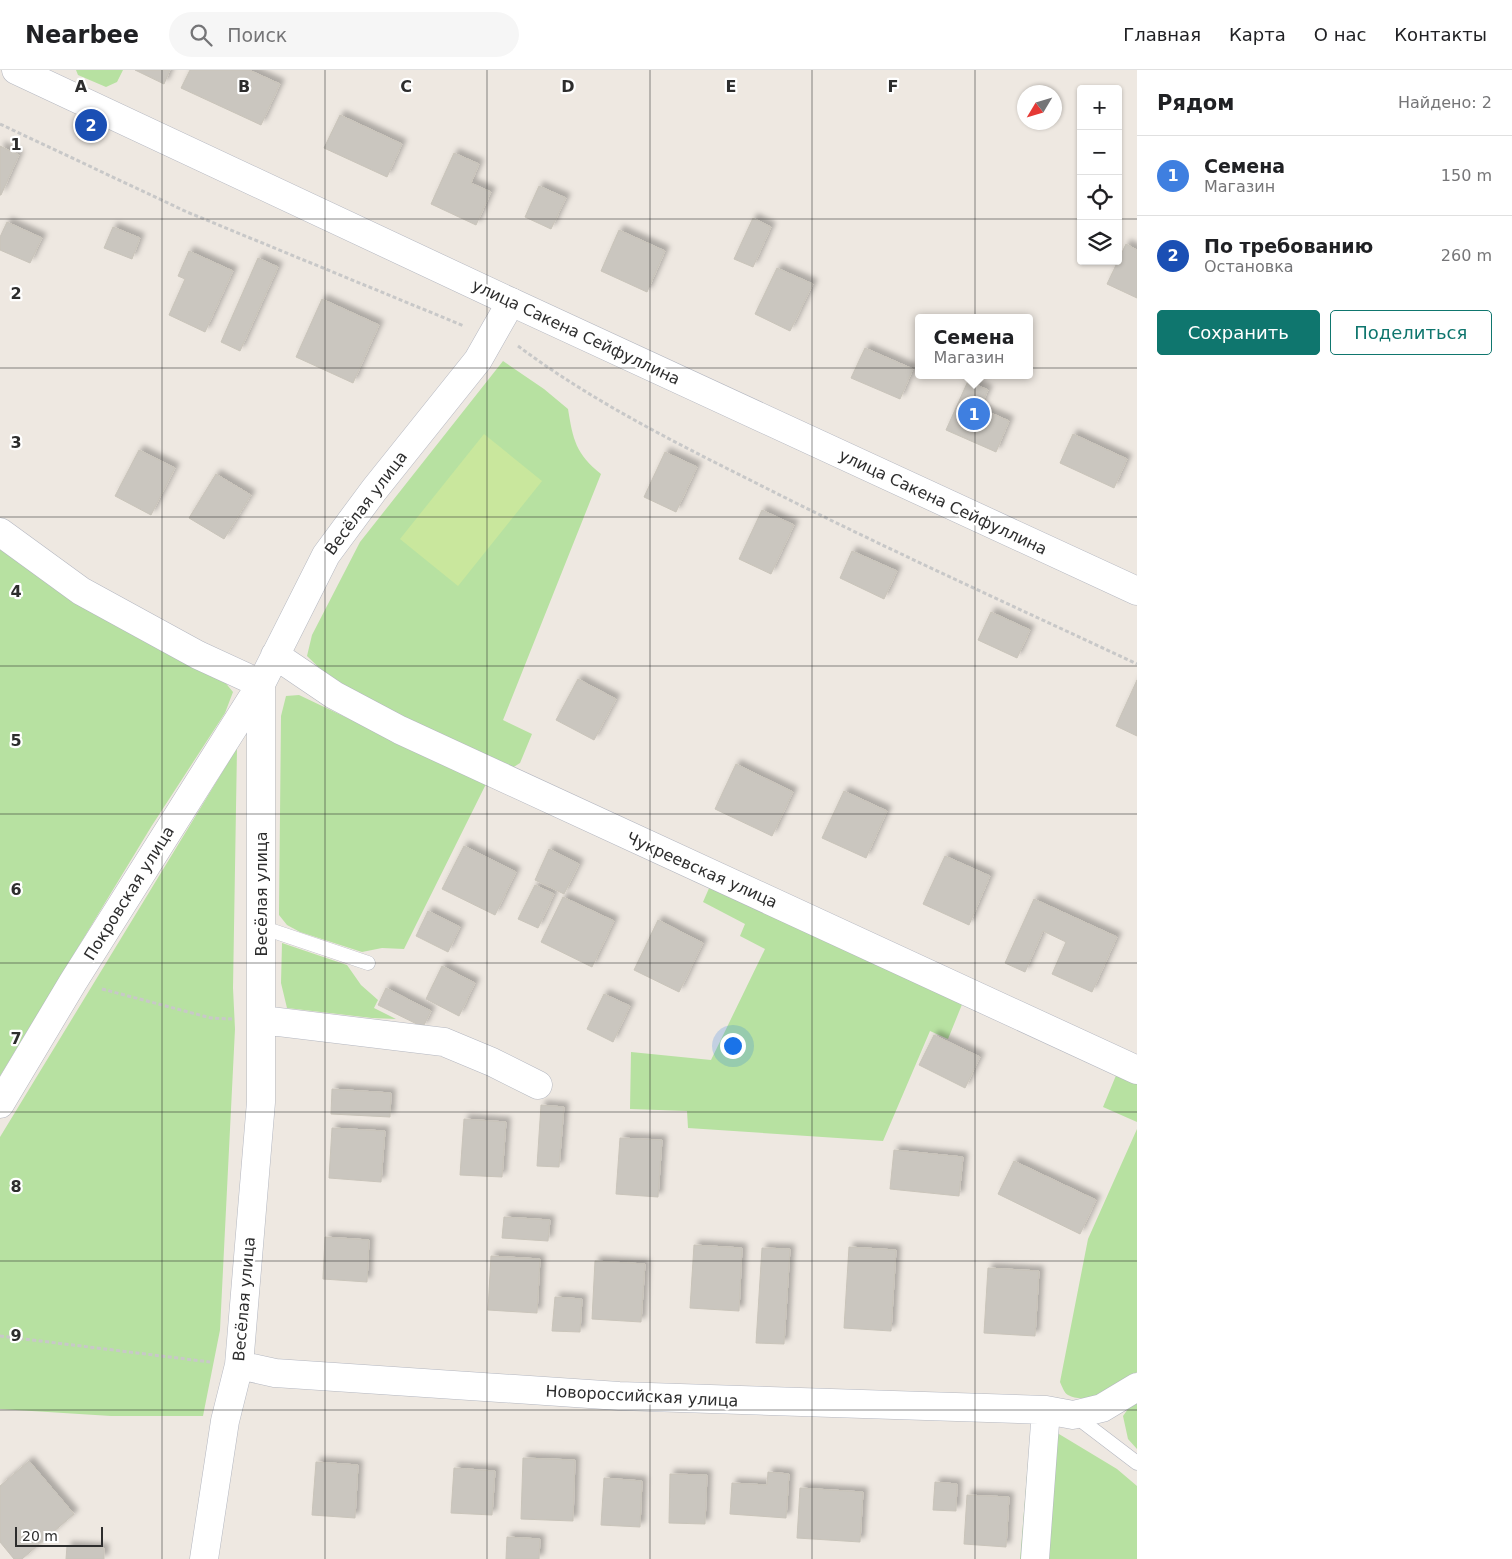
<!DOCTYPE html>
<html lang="ru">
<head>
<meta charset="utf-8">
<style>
  :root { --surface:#fff; --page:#f6f6f6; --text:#202124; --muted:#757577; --line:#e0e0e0; --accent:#0f766e }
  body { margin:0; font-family:"DejaVu Sans",sans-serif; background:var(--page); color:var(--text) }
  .controls { position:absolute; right:15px; top:15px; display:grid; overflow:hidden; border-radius:5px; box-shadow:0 1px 4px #0004 }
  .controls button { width:45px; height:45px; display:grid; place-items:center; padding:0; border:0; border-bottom:1px solid var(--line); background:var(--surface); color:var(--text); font:25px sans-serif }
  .compass { position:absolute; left:1017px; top:15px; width:45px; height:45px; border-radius:50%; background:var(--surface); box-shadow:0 1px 4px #0004; rotate:232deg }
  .scale { position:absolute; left:15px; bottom:12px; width:88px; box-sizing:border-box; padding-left:5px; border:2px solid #2d2d2d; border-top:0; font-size:14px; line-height:18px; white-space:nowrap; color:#2d2d2d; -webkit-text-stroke:4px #fff; paint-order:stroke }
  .you { position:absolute; left:732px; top:975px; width:18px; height:18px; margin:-12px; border:4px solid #fff; border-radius:50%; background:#1a73e8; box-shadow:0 0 0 8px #1a73e833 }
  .badge { display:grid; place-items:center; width:32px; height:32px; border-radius:50%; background:var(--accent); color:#fff; font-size:16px; font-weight:700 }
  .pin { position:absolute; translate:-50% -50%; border:2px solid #fff; box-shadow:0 1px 5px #0006 }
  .popup { position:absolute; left:915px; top:244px; width:118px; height:65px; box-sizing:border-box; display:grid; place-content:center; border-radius:5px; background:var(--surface); filter:drop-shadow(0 1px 4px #0005); font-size:16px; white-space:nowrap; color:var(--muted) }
  .popup b { font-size:19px; color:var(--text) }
  .popup::after { content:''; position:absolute; left:50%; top:100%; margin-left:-10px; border:10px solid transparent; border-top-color:var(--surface) }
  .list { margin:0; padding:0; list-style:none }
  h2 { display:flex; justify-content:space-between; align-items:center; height:65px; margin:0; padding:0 20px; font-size:21px }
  h2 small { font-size:16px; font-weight:400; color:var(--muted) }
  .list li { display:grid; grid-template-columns:32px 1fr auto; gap:15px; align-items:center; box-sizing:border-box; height:80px; padding:0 20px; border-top:1px solid var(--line) }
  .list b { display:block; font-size:19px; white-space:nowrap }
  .list p { margin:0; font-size:16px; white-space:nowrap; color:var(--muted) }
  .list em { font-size:16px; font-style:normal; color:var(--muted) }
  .actions { display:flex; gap:10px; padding:15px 20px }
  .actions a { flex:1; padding:11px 0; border:1px solid var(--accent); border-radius:5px; text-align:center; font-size:18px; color:var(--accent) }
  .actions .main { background:var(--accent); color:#fff }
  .icon { flex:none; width:28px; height:28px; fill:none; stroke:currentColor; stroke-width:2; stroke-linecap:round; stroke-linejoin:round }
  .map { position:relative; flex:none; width:1137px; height:1489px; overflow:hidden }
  header { display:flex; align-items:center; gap:30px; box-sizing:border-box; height:70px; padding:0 25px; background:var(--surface); border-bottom:1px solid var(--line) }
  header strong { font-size:24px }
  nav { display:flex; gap:28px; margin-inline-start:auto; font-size:18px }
  .search { width:350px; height:45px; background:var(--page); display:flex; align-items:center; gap:12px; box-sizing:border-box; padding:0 18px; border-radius:28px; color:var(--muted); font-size:19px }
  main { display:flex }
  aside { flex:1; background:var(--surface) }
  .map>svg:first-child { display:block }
  .green { fill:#b7e1a1 }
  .pitch { fill:#c9e79d }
  .building { fill:#cac6bf; stroke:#c9c4ba; filter:url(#shadow) }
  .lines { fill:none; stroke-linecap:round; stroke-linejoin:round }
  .service-casing { stroke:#b4b7c0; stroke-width:15 }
  .minor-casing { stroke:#b4b7c0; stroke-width:29 }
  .secondary-casing { stroke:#b4b7c0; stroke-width:29 }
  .path { stroke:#c8c8c8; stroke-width:3; stroke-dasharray:4 2.5; stroke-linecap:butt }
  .service { stroke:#fff; stroke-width:14 }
  .minor { stroke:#fff; stroke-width:28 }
  .secondary { stroke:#fff; stroke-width:28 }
  .grid { fill:none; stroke:#2d2d2d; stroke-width:1; stroke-opacity:0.55 }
  .labels { text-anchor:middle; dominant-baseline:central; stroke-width:4.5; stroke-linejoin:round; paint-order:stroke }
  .street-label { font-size:16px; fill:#2d2d2d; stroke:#fff }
  .grid-label { font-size:16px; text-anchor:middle; font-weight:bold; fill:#2d2d2d; stroke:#fff; stroke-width:4.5; stroke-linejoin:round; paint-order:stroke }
</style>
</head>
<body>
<header>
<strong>Nearbee</strong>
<div class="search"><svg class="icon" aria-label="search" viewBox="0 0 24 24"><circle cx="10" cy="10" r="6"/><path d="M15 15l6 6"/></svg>Поиск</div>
<nav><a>Главная</a><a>Карта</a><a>О нас</a><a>Контакты</a></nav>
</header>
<main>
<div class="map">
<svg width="1137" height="1489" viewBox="0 0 1137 1489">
  <defs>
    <filter id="shadow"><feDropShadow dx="4.5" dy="-4.5" stdDeviation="2.5" flood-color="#0004"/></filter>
  </defs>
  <rect width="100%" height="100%" fill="#eee8e1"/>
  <path class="green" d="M76,0H123L117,12L106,17L78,5Z
    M503,291L544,319L568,339C573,370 576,384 601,404L503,650L532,664L520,693L509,700C440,668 361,641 307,586L312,565L360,472Z
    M0,479C68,531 144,567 219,605L233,622L225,643L151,757L0,1006Z
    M299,625L486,714L404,879L382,878L362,882L300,862L287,855L279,845L281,646L286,626Z
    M237,678L233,918L235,959L220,1260L203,1346H111L0,1339V1067Z
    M710,816L963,932L948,969L930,961L883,1071L688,1058L687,1041L630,1039L631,982L711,990L765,879L740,866L745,854L703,832Z
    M282,873L347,895L361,915L378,930L374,938L396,949L372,948L287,938L281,913Z
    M1117,1003L1137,1013V1052L1103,1037Z
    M1137,1059V1302C1120,1313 1090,1337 1068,1325C1064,1323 1062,1316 1060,1312L1088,1169Z
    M1137,1326V1379L1128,1369L1123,1346Z
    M1054,1361L1117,1399L1137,1416V1489H1020L1030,1369Z"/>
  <path class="pitch" d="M484,364L542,411L458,516L400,469Z"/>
  <path class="building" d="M135,0H170L164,14Z
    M190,0H249L280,14L261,55L181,18Z
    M340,45L402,74L387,107L324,78Z
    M0,76L19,85L1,125H0Z
    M454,83L479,94L471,113L491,122L476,155L431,134Z
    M539,116L566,128L551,159L525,147Z
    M753,148L771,157L753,197L734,189Z
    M7,152L42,168L30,193L0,180V167Z
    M113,157L140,168L132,189L104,178Z
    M619,160L665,181L647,222L601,201Z
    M1126,174L1137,180V228L1107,214Z
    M189,181L233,201L205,262L169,245L185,209L178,206Z
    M258,188L278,197L240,281L221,272Z
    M777,198L813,214L790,261L755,244Z
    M322,229L379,255L353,313L296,287Z
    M865,278L913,299L900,329L851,308Z
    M968,311L988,320L980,338L1009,351L996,382L946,360Z
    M1073,364L1127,389L1114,418L1060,393Z
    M139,380L175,398L151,445L115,426Z
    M665,382L697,397L676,442L644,427Z
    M216,404L251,425L224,469L189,448Z
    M762,440L794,455L771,504L739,489Z
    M852,481L897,501L884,529L840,508Z
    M991,542L1030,560L1017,588L978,570Z
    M578,609L616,629L594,670L556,650Z
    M1137,610V666L1116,656Z
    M736,694L793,722L772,766L715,739Z
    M844,721L887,741L866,788L822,768Z
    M464,776L516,802L495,845L442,819Z
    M549,779L579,794L564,824L535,810Z
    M945,786L990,806L969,855L923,834Z
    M535,815L554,824L538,858L518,849Z
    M563,827L614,851L592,897L541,872Z
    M1034,829L1117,867L1092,922L1052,904L1066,872L1043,861L1025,902L1005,893Z
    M428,841L460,857L448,882L416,866Z
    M658,850L703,873L679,922L634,900Z
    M442,896L475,913L459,946L426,929Z
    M386,918L431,941L423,957L378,935Z
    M604,924L630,936L613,972L587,959Z
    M934,965L980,987L965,1018L919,995Z
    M332,1019L391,1023L390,1047L331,1044Z
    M541,1035L564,1037L559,1097L537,1096Z
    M464,1049L506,1052L502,1107L460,1105Z
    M332,1058L385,1061L381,1112L329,1108Z
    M620,1068L662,1070L658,1127L616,1124Z
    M894,1080L963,1087L959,1126L890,1119Z
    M1014,1091L1096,1130L1080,1164L998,1124Z
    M504,1147L550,1150L548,1171L502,1168Z
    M325,1167L369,1170L367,1212L323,1209Z
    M694,1175L742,1178L739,1241L690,1238Z
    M849,1177L896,1180L891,1261L844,1258Z
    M762,1178L790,1179L784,1274L756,1273Z
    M491,1186L540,1189L537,1243L488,1240Z
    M595,1191L645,1194L641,1252L592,1249Z
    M988,1198L1039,1201L1035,1266L984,1263Z
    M555,1227L582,1229L580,1262L552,1261Z
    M523,1388L575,1390L573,1451L521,1449Z
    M29,1391L74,1444L22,1489H14L0,1472V1416Z
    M316,1392L358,1395L355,1448L312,1445Z
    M454,1398L495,1401L492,1445L451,1443Z
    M768,1402L789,1404L786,1448L730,1444L732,1413L767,1415Z
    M670,1404L707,1405L705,1454L669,1453Z
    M604,1408L642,1411L640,1457L601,1455Z
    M935,1412L957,1414L956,1441L933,1440Z
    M800,1418L863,1422L860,1472L797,1468Z
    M967,1425L1009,1427L1006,1477L964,1474Z
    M507,1467L540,1469L539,1489H506Z
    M67,1476L104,1478V1489H66Z"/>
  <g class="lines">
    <g class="service-casing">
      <path id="service" d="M261,857L368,893
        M1074,1345L1137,1393"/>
    </g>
    <g class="minor-casing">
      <path id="minor" d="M0,462L81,521L198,585L261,614L73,912L0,1034
        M275,585L334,625L400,660L1137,1000
        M262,950L444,972L492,992L538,1015
        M239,1295L275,1303L619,1326L1046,1340L1073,1345L1102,1338L1137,1317
        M204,1489L225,1351L239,1295L261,1032V614L326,485L374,420L478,290L511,232
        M1035,1489L1046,1340"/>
    </g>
    <g class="secondary-casing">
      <path id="secondary" d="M16,0L511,232L1137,521"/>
    </g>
    <path class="path" d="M0,54L187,142L464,256
      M518,276C592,331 672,371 754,412C880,476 1009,534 1137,594
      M102,919L211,948L232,949
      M0,1266L210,1292"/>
    <use href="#service" class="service"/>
    <use href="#minor" class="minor"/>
    <use href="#secondary" class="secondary"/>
  </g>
  <path class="grid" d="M162,0V1489M325,0V1489M487,0V1489M650,0V1489M812,0V1489M975,0V1489M0,149H1081M1118,149H1137M0,298H1137M0,447H1137M0,596H1137M0,744H1137M0,893H1137M0,1042H1137M0,1191H1137M0,1340H1137"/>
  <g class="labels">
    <g class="street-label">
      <text transform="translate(576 262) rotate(25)">улица Сакена Сейфуллина</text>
      <text transform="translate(943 432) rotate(25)">улица Сакена Сейфуллина</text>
      <text transform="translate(366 433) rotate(-53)">Весёлая улица</text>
      <text transform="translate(702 800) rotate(24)">Чукреевская улица</text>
      <text transform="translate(129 823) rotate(-58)">Покровская улица</text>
      <text transform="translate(261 824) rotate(-90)">Весёлая улица</text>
      <text transform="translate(244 1229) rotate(-85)">Весёлая улица</text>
      <text transform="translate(642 1326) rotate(3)">Новороссийская улица</text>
    </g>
  </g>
  <g class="grid-label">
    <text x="81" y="22">A</text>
    <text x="244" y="22">B</text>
    <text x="406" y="22">C</text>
    <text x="568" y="22">D</text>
    <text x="731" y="22">E</text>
    <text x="893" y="22">F</text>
    <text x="16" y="80">1</text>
    <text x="16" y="229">2</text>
    <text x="16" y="378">3</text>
    <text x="16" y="527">4</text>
    <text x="16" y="676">5</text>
    <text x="16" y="825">6</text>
    <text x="16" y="974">7</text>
    <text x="16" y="1122">8</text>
    <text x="16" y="1271">9</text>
  </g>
</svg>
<div class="controls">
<button>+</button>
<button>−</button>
<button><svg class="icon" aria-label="locate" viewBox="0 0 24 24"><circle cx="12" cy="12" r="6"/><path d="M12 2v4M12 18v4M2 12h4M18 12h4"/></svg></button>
<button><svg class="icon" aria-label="layers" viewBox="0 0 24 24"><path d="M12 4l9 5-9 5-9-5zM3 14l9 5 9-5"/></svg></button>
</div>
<svg class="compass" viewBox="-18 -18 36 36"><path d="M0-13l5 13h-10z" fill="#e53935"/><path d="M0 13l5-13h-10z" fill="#757577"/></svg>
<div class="scale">20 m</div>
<div class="you"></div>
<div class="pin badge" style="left:974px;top:344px;background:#3f7fe0">1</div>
<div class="popup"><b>Семена</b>Магазин</div>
<div class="pin badge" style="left:91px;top:55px;background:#1a4fb4">2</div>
</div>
<aside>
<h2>Рядом<small>Найдено: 2</small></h2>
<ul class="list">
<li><span class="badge" style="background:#3f7fe0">1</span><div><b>Семена</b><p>Магазин</p></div><em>150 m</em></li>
<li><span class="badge" style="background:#1a4fb4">2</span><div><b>По требованию</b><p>Остановка</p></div><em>260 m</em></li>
</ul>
<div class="actions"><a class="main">Сохранить</a><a>Поделиться</a></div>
</aside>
</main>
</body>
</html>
